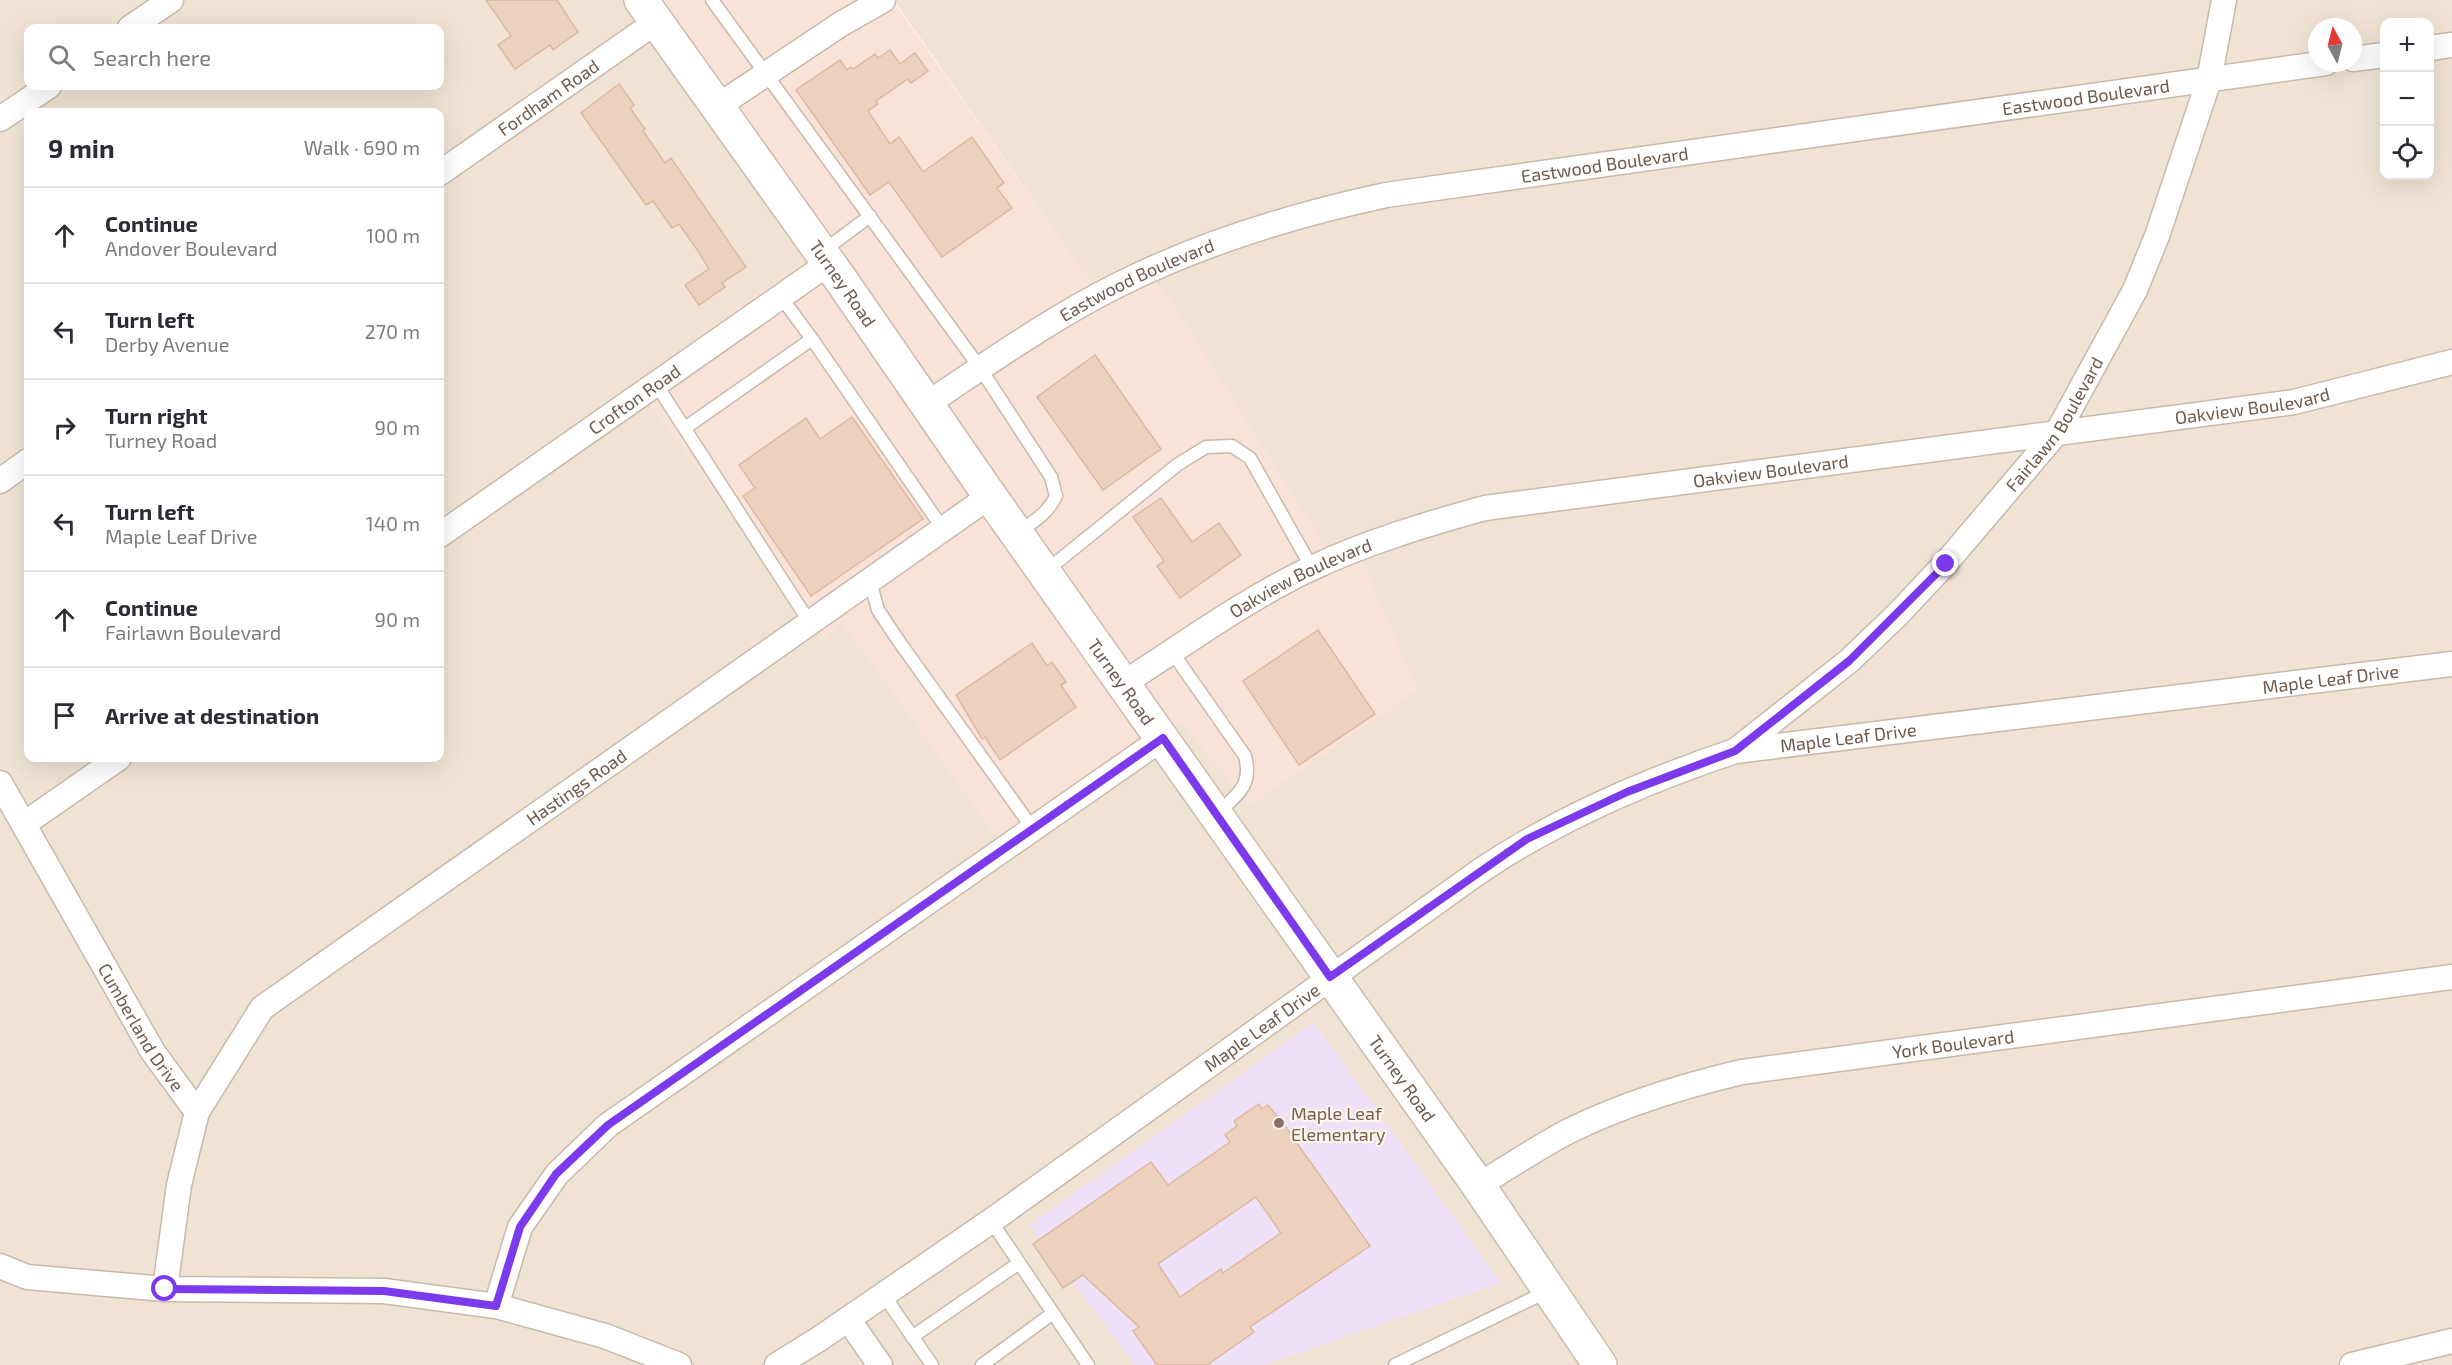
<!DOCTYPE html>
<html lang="en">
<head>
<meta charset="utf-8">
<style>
  :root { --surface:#fff; --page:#f7f7f7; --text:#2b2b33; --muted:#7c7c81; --line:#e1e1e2 }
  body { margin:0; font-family:"Exo 2",sans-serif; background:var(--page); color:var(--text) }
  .controls { position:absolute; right:18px; top:18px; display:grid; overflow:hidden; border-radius:12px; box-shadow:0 6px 24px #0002 }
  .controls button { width:54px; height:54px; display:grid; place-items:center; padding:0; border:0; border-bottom:2px solid var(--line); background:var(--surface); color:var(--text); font:30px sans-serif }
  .compass { position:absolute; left:2308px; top:18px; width:54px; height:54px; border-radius:50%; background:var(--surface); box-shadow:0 6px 24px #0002; rotate:353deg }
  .stop { position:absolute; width:18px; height:18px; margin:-14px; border:4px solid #7c3aed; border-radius:50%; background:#fff }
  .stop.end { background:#7c3aed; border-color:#fff; box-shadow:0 2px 6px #0008 }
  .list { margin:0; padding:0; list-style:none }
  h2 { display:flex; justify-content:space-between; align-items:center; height:78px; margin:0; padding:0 24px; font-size:26px }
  h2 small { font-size:20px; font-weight:400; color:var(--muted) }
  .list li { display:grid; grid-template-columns:39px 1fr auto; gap:18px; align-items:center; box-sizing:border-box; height:96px; padding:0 24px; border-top:2px solid var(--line) }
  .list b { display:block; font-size:22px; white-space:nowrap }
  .list p { margin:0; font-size:20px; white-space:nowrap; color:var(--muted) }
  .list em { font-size:20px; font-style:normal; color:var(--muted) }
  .icon { flex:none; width:33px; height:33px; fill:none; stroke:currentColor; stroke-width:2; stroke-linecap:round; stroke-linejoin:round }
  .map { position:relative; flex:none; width:2452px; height:1365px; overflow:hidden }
  .search { position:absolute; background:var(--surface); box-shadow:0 6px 24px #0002; left:24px; top:24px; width:420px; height:66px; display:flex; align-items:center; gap:15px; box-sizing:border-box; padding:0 21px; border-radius:12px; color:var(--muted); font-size:22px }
  .panel { position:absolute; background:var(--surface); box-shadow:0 6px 24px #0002; left:24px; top:108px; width:420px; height:654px; border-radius:12px }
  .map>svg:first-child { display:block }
  .residential { fill:#f0e3d3; fill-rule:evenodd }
  .commercial { fill:#f9e2d8 }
  .education { fill:#eee0f6 }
  .building { fill:#ecd1be; stroke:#ddb8a0; stroke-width:1.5; fill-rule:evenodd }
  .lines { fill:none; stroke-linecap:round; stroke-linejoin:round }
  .lane-casing { stroke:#c9b9ab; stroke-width:15 }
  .street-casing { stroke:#c9b9ab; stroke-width:27 }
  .secondary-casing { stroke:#cebbac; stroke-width:36 }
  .lane { stroke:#fff; stroke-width:12 }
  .street { stroke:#fff; stroke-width:24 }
  .secondary { stroke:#fff; stroke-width:33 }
  .route { stroke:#7c3aed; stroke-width:8 }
  .education-dot { fill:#8d6e63; stroke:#fdf5e9; stroke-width:2 }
  .labels { text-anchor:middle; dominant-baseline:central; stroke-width:4.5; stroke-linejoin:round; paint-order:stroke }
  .street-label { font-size:18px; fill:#6f594c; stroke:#fdf5e9 }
  .education-label { font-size:18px; fill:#785e54; stroke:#fdf5e9; text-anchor:start }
</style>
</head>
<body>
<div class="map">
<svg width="2452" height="1365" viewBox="0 0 2452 1365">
  <rect width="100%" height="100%" fill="#faf1e4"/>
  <path class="residential" d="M0,0H625L811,256L636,383L821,640L841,620L998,838L1180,721L1325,547L1172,303L1138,260L1090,282L894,0H2452V1365H0ZM2384,22H2430V176H2384ZM2317,27H2353V63H2317ZM28,28H440V86H28ZM28,112H440V758H28Z"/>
  <path class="commercial" d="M625,0H892L1090,282L1138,260L1172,303L1325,547L1353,540L1418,690L1250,805L1179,721L998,838L841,620L821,640L635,383L811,256Z"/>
  <path class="education" d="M1314,1022L1501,1283L1264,1365H1135L1029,1225Z"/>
  <path class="building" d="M486,0H557L578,32L553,50L550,45L515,69L498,45L511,36Z
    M890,50L900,64L915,53L928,71L911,83L908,79L876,101L878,104L868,111L890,144L899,137L923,172L972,137L1004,183L997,188L1012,208L942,257L889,182L870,195L796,90L840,60L847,70L851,67L853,69L875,54L878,58Z
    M619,84L634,105L630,108L645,129L643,131L665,163L671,158L746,267L722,283L725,287L699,305L685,285L709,269L698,251L679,224L672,228L653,201L646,205L581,113Z
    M1095,355L1161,449L1103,490L1037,397Z
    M852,417L923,519L811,596L743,496L755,488L739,465L806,418L820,439Z
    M1161,498L1192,542L1219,523L1241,555L1180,598L1157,566L1164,561L1133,517Z
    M1318,630L1375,714L1299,765L1243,681Z
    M1032,643L1047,666L1052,662L1066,682L1061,685L1076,707L1000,760L985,737L982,739L956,695Z
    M1259,1104L1262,1109L1268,1105L1282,1122L1370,1246L1250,1327L1254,1332L1207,1365H1157L1133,1331L1139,1327L1083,1275L1063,1288L1033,1244L1151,1162L1168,1185L1230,1142L1225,1135L1237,1126L1234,1121ZM1256,1197L1281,1233L1223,1273L1221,1269L1180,1297L1158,1264Z"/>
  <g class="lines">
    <g class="lane-casing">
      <path id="lane" d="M712,0L980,368L1051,477L1056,496C1048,513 1033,522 1018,533
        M823,251L870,216
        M781,297L812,339
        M656,384L810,623
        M685,428L812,339L943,529
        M1046,571L1177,465L1206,447L1232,446L1250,458L1312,568
        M870,581L878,610L898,640L1033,829
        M1172,652L1245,756C1253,786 1237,795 1216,814
        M991,1221L1088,1365
        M883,1294L932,1365
        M912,1337L1019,1263
        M982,1365L1053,1313
        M1395,1365L1548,1291"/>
    </g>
    <g class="street-casing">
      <g id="street">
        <path d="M130,28L171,0"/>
        <path d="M2430,48L2452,45"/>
        <path d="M2353,59L2384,55"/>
        <path d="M718,106L841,24L883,0"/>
        <path d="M0,119L49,86"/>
        <path id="s1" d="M440,173L656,22"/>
        <path id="s2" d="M928,403C990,362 1052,318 1118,285C1204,242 1293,215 1386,195L2326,63"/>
        <path d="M0,481L28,461"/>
        <path id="s3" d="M440,535L829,263"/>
        <path id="s4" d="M1124,683C1185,644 1246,599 1312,568C1367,542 1427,524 1485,508L2294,402L2452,362"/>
        <path id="s5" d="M1735,751L1849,661L1898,614L1945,564L2058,431L2135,290L2157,236L2209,80L2224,0"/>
        <path id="s6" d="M0,783L153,1052L197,1112"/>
        <path d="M24,824L119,758"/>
        <path id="s7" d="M1478,1185C1508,1168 1538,1147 1569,1131C1624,1104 1682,1086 1742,1072L2452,977"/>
        <path d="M0,1266L27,1277L165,1289L384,1291L496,1306L605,1336L679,1365"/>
        <path id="s8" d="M165,1289L179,1185L197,1112L262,1008L990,496"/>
        <path d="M496,1306L520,1227L557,1174L608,1125L1163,738"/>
        <path d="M848,1319L880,1365"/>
        <path id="s9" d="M777,1365L819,1339L991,1221L1480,871C1559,818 1645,781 1735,751L2452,664"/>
        <path d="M2352,1365L2452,1341"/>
      </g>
    </g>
    <g class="secondary-casing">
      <g id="secondary">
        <path id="s10" d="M641,0L841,280L990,496L1478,1185L1600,1365"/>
      </g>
    </g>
    <use href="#lane" class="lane"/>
    <use href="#street" class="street"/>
    <use href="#secondary" class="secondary"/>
  </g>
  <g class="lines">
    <path class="route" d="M165,1289L384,1291L496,1306L520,1227L556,1174L608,1125L1163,738L1330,977L1527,839L1627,792L1735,751L1849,661L1946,564"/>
  </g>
  <circle class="education-dot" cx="1279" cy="1123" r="6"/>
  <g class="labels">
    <g class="street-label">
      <text stroke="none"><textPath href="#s2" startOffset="1214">Eastwood Boulevard</textPath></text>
      <text stroke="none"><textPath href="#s1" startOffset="132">Fordham Road</textPath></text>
      <text stroke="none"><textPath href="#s2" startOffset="728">Eastwood Boulevard</textPath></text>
      <text stroke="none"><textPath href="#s2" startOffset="243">Eastwood Boulevard</textPath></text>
      <text stroke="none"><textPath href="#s10" startOffset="348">Turney Road</textPath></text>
      <text stroke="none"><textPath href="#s3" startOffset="237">Crofton Road</textPath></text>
      <text stroke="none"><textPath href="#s4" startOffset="1178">Oakview Boulevard</textPath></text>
      <text stroke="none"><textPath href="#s5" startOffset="460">Fairlawn Boulevard</textPath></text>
      <text stroke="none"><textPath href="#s4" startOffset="692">Oakview Boulevard</textPath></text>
      <text stroke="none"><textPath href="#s4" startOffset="206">Oakview Boulevard</textPath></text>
      <text stroke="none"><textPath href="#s9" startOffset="1742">Maple Leaf Drive</textPath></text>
      <text stroke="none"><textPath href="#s10" startOffset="834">Turney Road</textPath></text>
      <text stroke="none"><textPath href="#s9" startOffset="1256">Maple Leaf Drive</textPath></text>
      <text stroke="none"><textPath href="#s8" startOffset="687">Hastings Road</textPath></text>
      <text stroke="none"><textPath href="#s6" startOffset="282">Cumberland Drive</textPath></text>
      <text stroke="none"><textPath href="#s9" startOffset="591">Maple Leaf Drive</textPath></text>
      <text stroke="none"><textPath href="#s7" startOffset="502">York Boulevard</textPath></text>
      <text stroke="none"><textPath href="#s10" startOffset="1320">Turney Road</textPath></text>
    </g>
    <g class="education-label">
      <text x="1291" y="1113">Maple Leaf<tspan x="1291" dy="21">Elementary</tspan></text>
    </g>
  </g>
</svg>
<div class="controls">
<button>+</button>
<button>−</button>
<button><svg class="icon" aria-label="locate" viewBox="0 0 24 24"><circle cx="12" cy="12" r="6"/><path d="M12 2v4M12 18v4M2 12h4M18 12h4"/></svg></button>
</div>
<svg class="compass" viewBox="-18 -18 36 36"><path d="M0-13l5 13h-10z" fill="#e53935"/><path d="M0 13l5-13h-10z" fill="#7c7c81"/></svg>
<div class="stop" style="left:165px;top:1289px"></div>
<div class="stop end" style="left:1946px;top:564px"></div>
<div class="search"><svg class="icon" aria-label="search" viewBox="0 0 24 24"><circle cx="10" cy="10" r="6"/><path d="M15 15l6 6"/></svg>Search here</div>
<section class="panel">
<h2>9 min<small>Walk · 690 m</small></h2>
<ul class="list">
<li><svg class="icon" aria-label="ahead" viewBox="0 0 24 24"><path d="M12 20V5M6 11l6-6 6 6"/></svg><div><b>Continue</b><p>Andover Boulevard</p></div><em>100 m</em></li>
<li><svg class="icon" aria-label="left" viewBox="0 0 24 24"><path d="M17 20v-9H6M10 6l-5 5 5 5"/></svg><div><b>Turn left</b><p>Derby Avenue</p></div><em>270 m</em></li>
<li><svg class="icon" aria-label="right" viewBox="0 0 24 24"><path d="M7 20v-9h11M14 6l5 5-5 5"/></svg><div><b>Turn right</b><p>Turney Road</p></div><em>90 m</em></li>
<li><svg class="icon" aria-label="left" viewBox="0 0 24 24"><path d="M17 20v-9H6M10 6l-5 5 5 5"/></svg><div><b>Turn left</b><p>Maple Leaf Drive</p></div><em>140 m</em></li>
<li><svg class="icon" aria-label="ahead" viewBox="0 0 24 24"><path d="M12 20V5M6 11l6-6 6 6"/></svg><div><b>Continue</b><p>Fairlawn Boulevard</p></div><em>90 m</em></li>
<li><svg class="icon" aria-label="arrive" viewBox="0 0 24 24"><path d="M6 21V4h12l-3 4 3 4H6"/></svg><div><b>Arrive at destination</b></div></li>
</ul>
</section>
</div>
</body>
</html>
